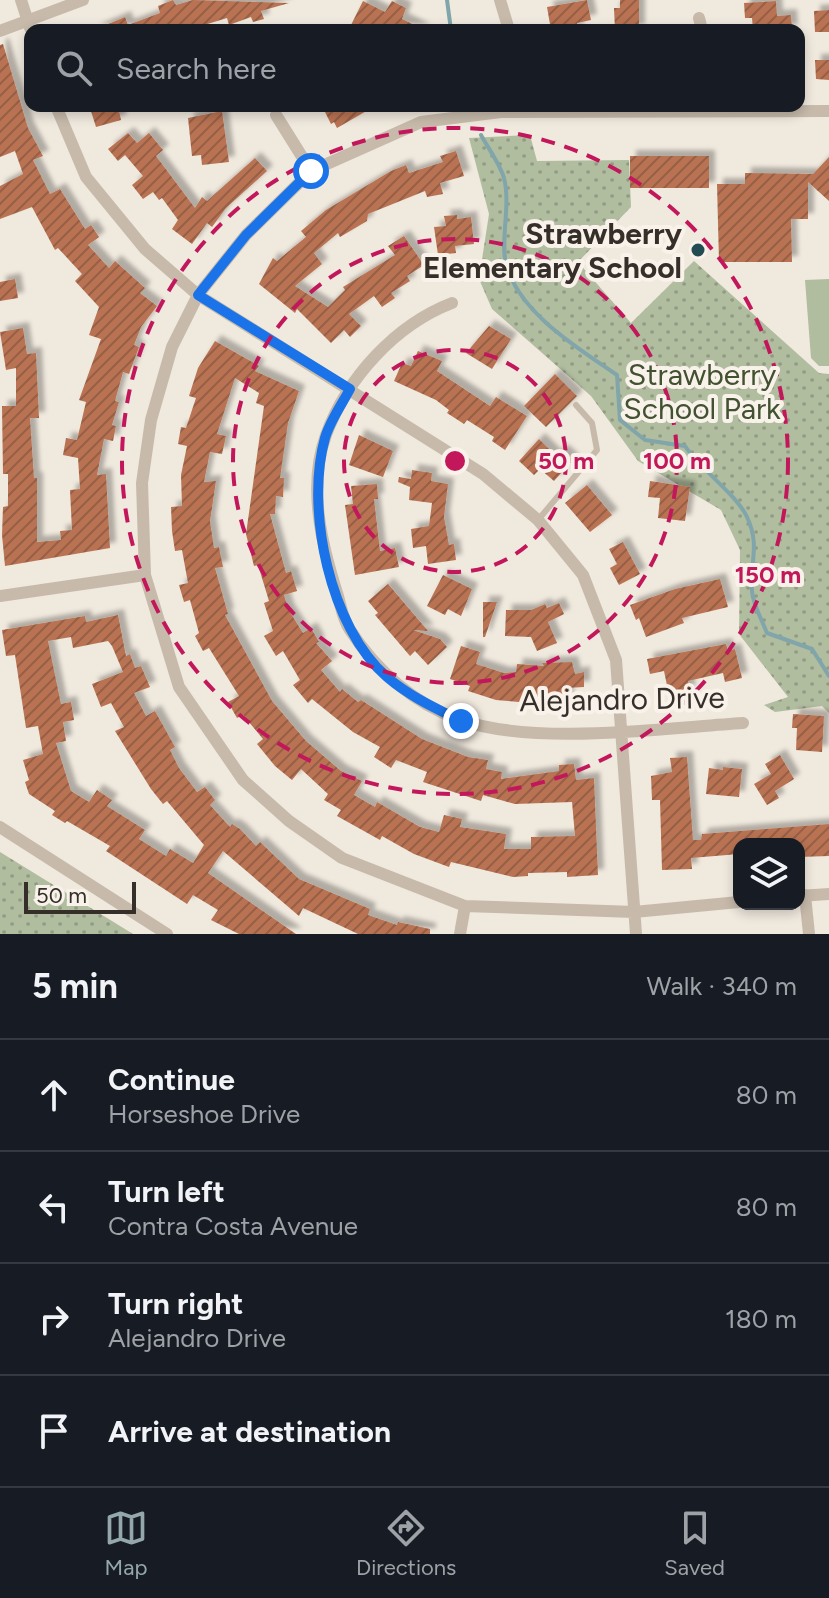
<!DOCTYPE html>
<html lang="en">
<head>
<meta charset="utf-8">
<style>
  :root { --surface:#171b24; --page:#20242c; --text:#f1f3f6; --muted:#9ea1a6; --line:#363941; --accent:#94a8ac }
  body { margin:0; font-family:Figtree,sans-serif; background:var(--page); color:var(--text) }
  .controls { position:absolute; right:24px; bottom:24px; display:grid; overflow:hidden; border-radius:16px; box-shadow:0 4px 12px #0003 }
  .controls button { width:72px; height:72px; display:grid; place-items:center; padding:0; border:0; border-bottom:2px solid var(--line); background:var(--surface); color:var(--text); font:40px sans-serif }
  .scale { position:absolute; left:24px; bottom:20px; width:112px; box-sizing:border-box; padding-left:8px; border:4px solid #352e29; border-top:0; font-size:22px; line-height:28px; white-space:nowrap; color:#352e29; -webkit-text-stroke:6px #f8f2ea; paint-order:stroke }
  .stop { position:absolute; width:24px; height:24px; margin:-18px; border:6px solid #1a73e8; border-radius:50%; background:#fff }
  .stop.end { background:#1a73e8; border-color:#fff; box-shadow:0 2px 8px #0008 }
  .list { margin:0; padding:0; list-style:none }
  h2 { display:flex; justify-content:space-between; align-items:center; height:104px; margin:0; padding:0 32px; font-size:34px }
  h2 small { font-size:26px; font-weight:400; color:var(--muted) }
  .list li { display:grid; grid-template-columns:52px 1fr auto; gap:24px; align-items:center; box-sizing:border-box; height:112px; padding:0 32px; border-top:2px solid var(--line) }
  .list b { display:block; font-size:30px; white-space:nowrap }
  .list p { margin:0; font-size:26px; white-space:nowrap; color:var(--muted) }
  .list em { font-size:26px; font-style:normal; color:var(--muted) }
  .icon { flex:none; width:44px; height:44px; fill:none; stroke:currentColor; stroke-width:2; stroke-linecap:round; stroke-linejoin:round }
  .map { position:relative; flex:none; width:829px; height:934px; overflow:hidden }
  .search { position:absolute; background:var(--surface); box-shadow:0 4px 12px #0003; left:24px; right:24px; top:24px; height:88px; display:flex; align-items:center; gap:20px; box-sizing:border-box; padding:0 28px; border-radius:16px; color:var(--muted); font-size:30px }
  .sheet { height:552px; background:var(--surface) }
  nav { display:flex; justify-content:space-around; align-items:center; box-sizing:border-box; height:112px; border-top:2px solid var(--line); background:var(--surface); font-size:22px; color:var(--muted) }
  nav a { display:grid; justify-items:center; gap:4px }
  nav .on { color:var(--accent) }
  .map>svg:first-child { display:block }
  .grass { fill:url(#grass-dots) }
  .garden { fill:#b1bd9f }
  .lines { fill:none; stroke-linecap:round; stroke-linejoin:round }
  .stream { stroke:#80a5aa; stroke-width:4 }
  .building { fill:url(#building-hatch); fill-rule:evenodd; filter:url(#shadow) }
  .service { stroke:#c7baab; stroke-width:6 }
  .minor { stroke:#c7baab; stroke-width:12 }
  .route { stroke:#1a73e8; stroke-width:10 }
  .ring { fill:none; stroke:#c2185b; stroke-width:4; stroke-dasharray:14 10 }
  .poi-dot { fill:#234c52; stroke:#f8f2ea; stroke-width:3 }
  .labels { text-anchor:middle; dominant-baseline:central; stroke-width:8; stroke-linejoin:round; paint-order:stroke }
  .poi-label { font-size:30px; font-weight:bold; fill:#352e29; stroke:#f8f2ea; text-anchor:end }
  .park-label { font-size:30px; fill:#425130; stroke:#f8f2ea }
  .street-label { font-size:30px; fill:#352e29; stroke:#f8f2ea }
  .centre { fill:#c2185b; stroke:#f8f2ea; stroke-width:4 }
  .ring-label { font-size:24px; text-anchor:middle; font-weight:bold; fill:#c2185b; stroke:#f8f2ea; stroke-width:8; stroke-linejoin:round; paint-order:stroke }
</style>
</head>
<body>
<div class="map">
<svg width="829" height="934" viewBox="0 0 829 934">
  <defs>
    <pattern id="grass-dots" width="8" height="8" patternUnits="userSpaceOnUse" patternTransform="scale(2)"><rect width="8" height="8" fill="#b1bd9f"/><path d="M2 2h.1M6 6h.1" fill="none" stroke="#919a82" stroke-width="1.8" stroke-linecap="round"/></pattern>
    <pattern id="building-hatch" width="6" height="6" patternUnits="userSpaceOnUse" patternTransform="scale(2)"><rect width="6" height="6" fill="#b97353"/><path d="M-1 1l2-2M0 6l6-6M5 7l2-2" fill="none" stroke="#975f45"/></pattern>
    <filter id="shadow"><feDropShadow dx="6" dy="-6" stdDeviation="2" flood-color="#0004"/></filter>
  </defs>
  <rect width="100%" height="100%" fill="#f0e9de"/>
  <path class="grass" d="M530,135L537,161L629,160L631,207L578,262L631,323L694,261L819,373L829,374V713L822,706L775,712L764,705L788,697L739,634L740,550L721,510L638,461L591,396L492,309L479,279L489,214L469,138Z
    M0,852L133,934H0Z"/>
  <path class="garden" d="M829,279V366H819L811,358L805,280Z"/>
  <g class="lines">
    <path class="stream" d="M447,0L451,30
      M481,135C488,148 500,164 504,178C511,204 500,242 506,264C519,313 578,348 617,375L620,420L645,440L685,446C701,470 737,495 747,517C761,547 749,563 752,591C753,605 762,620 767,633L812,649L829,676"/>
  </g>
  <path class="building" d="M173,0L176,5L193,0L289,3L261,11L264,19L253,22L251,17L229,25L227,18L188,30H94L125,17L128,25L160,13L158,6Z
    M587,0L591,20L577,23L578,30H551L547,7Z
    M620,0H639V30H615L614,8H620Z
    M363,1L385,12L392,1L406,8L402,19L425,30H361L351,25Z
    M776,1L777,16L791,15L792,30H753L752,18H745L744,3Z
    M829,10V32H815L814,11Z
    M3,44L28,128L43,156L33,160L50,194L60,189L85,229L91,225L99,237L88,245L109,268L115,261L145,288L140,293L157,306L141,327L134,345L139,347L129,374L123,372L115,401L119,402L112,425L116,426L113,441L104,439L97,475L106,474L110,548L5,566L2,535L3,507L8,506V474H3L2,406H16V368L6,370L0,332L23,328L27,354L36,353L39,418H30L34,478H37V542L61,540L60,531L72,530L70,490L80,489L78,458L63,455L66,438L77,440L86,402L79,400L101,339L89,335L99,307L75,281L82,274L58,248L55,250L32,207L0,219V186L23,174L15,151L0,157V45Z
    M815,60H829V80L816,79Z
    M97,106H118L121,120L96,127L90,108Z
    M322,106H375L337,128L334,122L331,124Z
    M222,111L229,162L202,165L201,155L192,156L188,118Z
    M128,133L137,143L149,133L163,150L156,156L195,208L202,197L207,201L255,158L267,171L226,208L212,227L207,223L192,244L172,229L178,220L162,198L159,200L153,192L143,199L132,185L143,176L125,155L118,161L108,149Z
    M456,151L464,176L440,183L443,194L427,197L425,191L368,214L367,221L340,237L338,233L314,253L322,264L295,286L328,307L345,290L343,287L395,255L388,246L404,236L424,265L407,276L410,281L391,293L395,298L382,307L374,296L349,314L361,326L350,337L344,330L331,343L297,309L295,313L259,284L273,258L277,261L306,237L301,231L326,210L391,171L406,165L409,173L443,162L440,156Z
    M630,156H709V188H630Z
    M829,157V201L808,182V219H791L792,262H719L717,184H745V173L813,174Z
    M457,215V219L471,217L474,244L455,246L456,253L438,255L434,227L446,226L444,216Z
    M15,279L18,298L0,301V282Z
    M489,326L511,339L492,369L466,353Z
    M215,341L259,366L255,371L299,391L288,423L280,478H284L283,497L276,496L275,514H270L286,573L291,571L297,591L284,595L288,609L303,633L311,628L319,642L316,643L332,661L321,670L340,692L342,689L358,702L361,700L422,739L468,757L488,760L486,769L502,772L501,779L559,771V765L574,764L576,780L594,778L598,875L567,877V872L528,873V876L513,877L451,862L449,867L414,854L382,836L380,840L337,816L341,810L324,800L328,794L301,769L292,780L275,766L257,744L263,739L243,715L237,718L228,702L239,696L209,648L203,651L195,636L199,633L190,600L184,602L179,585L188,583L182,550L175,551L172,531L171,507L182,506L181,475L187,446L178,444L181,427L186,428L196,398L189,396L198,368ZM235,378L259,393L256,403L264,406L246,534L254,566L258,565L269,601L264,603L273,631L264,636L276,656L283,651L300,680L293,685L308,703L312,699L353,732L380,747L374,757L391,768L396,760L427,772L423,782L481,801L483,795L515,804L572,802L575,836L531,837V849H504L506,834L460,827L462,819L444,815L439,832L420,827L377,802L375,807L354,795L362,781L341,771L306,741L272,701L225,615L228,614L215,568L223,567L219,547L214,548L210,521L216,481L204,482L210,452L222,454L226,436L217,434Z
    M418,351L442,361L437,371L490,406L496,397L527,416L505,450L492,441L494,437L467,420L464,424L447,413L449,410L436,400L394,381L402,363L411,366Z
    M555,374L577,396L546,427L524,406Z
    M359,435L393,451L383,477L349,465Z
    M539,439L556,456L562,450L573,460L554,481L540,469L534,475L519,461Z
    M412,470L432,473L431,481L448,484L444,517L449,545L454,544L456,560L428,564L426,546L413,548L411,529L429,526L432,503L409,500L410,487L398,482L399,477L411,479Z
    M650,481L690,487L685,521L658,518L660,498L648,497Z
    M377,484L378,499H374L380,551L395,548L399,567L355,575L345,505L353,504L351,486Z
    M587,485L612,515L590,532L565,503Z
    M623,542L640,574L619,585L610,568L617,564L609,549Z
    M443,575L472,589L461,616L448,609L445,615L427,606Z
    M720,579L728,607L682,618L684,623L646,637L639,618L636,620L630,605L675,589Z
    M388,584L428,631L413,630L440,639L447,647L428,665L415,651L410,656L375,615L378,613L368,601Z
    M483,602H497L485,637H483Z
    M559,603L564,614L548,622L557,643L537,651L531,637L505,636L506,610H531L545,604L547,608Z
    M118,615L126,656L130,654L135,668L141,666L150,687L134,693L146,716L155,711L175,747L170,750L179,768L197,792L205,787L215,800L210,805L230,827L232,824L240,829L256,846L260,842L299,879L370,909L368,915L397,925L398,922L430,929V934H358L303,908L299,916L223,851L208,873L296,934H239L211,920L218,910L193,895L187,904L106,851L110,846L67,821L65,823L52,815L55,811L29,794L25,782L29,780L23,760L43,754L38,726L26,728L15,655L6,656L2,630L85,616L86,622ZM71,637L73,648L108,641L112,646L123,672L92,684L101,707L111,703L124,727L115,731L151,789L163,804L167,801L204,845L193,863L170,849L166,856L139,839L145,830L107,806L112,800L97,790L89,802L71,791L56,743L66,741L63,722L74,720L71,702L61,704L48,641Z
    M726,644L728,651L735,649L742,678L725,682L723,673L688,681L690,691L669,695L664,671L650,674L647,659Z
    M461,646L480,652L476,664L504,673L516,672L517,664L544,666L542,663L572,662L575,674L584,672V687L567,688L568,703L542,704L496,700L468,691L470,686L450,679Z
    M793,714L824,716L822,752L796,750L797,728H792Z
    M780,755L794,779L775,791L779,798L767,805L754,784L771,774L765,764Z
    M687,757L693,840H701L702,834L829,824V856L799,857V844H739V854L691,858L692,869L662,870L660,800H652L651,776L672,772L670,758Z
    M723,767L742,769L739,797L706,794L709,768L723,770Z"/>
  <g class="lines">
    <path class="service" d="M538,520L597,450L592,423L576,405"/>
    <path class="minor" d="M21,0L30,28
      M500,0L509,30
      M699,18L702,30
      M0,31L83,0
      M56,106L86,177L145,249L198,295L483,474L538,520L583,575L616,660L636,934
      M276,115L311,171
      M452,303C395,325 347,378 326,435C307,487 322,546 338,596C341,607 343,620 350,630C376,670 414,704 460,720C535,746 664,728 743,723
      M0,596L145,575
      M0,827L167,934
      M805,895L809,934
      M799,896L829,894
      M739,902L634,912L465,906L342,858L289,821L243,780L179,687L145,575L142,483L151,420L172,347L198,295L246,235L311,171L421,122L501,112L829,111
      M460,934L465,906"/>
  </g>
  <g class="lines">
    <path class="route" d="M311,171L246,235L198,295L350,389C342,404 330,421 325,438C305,509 330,628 387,677C409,696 435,708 461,721"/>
  </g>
  <g class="ring">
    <circle cx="455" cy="461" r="111"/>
    <circle cx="455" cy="461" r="222"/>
    <circle cx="455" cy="461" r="333"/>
  </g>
  <circle class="poi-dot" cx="698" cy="250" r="8"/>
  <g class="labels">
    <g class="poi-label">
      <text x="682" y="233">Strawberry<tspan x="682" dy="34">Elementary School</tspan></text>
    </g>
    <g class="park-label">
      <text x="702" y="374">Strawberry<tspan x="702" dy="34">School Park</tspan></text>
    </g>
    <g class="street-label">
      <text transform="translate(622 699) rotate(-1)">Alejandro Drive</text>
    </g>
  </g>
  <circle cx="455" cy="461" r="12" class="centre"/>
  <g class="ring-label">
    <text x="566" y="469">50 m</text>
    <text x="677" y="469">100 m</text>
    <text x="768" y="583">150 m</text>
  </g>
</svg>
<div class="controls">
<button><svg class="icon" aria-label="layers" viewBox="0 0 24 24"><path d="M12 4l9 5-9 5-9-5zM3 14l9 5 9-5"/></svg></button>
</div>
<div class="scale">50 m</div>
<div class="stop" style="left:311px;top:171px"></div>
<div class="stop end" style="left:461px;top:721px"></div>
<div class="search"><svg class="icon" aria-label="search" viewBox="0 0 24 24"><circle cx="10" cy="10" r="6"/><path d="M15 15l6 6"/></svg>Search here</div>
</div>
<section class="sheet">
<h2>5 min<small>Walk · 340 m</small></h2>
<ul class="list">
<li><svg class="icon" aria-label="ahead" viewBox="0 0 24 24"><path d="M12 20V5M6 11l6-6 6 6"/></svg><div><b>Continue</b><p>Horseshoe Drive</p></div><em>80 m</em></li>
<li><svg class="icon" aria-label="left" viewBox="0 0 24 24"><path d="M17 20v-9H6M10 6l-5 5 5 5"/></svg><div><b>Turn left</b><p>Contra Costa Avenue</p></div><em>80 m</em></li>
<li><svg class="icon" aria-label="right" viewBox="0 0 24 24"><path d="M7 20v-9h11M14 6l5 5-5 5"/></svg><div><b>Turn right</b><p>Alejandro Drive</p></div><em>180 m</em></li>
<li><svg class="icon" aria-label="arrive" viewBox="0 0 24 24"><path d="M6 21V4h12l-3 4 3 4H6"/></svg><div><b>Arrive at destination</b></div></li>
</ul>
</section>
<nav>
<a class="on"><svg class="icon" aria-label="map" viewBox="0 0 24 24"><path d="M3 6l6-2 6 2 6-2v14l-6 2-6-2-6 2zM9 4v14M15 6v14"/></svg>Map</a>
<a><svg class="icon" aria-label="directions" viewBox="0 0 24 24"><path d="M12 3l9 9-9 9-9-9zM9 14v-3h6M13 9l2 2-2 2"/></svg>Directions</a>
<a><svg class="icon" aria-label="saved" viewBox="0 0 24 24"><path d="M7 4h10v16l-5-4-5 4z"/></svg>Saved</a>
</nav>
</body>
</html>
